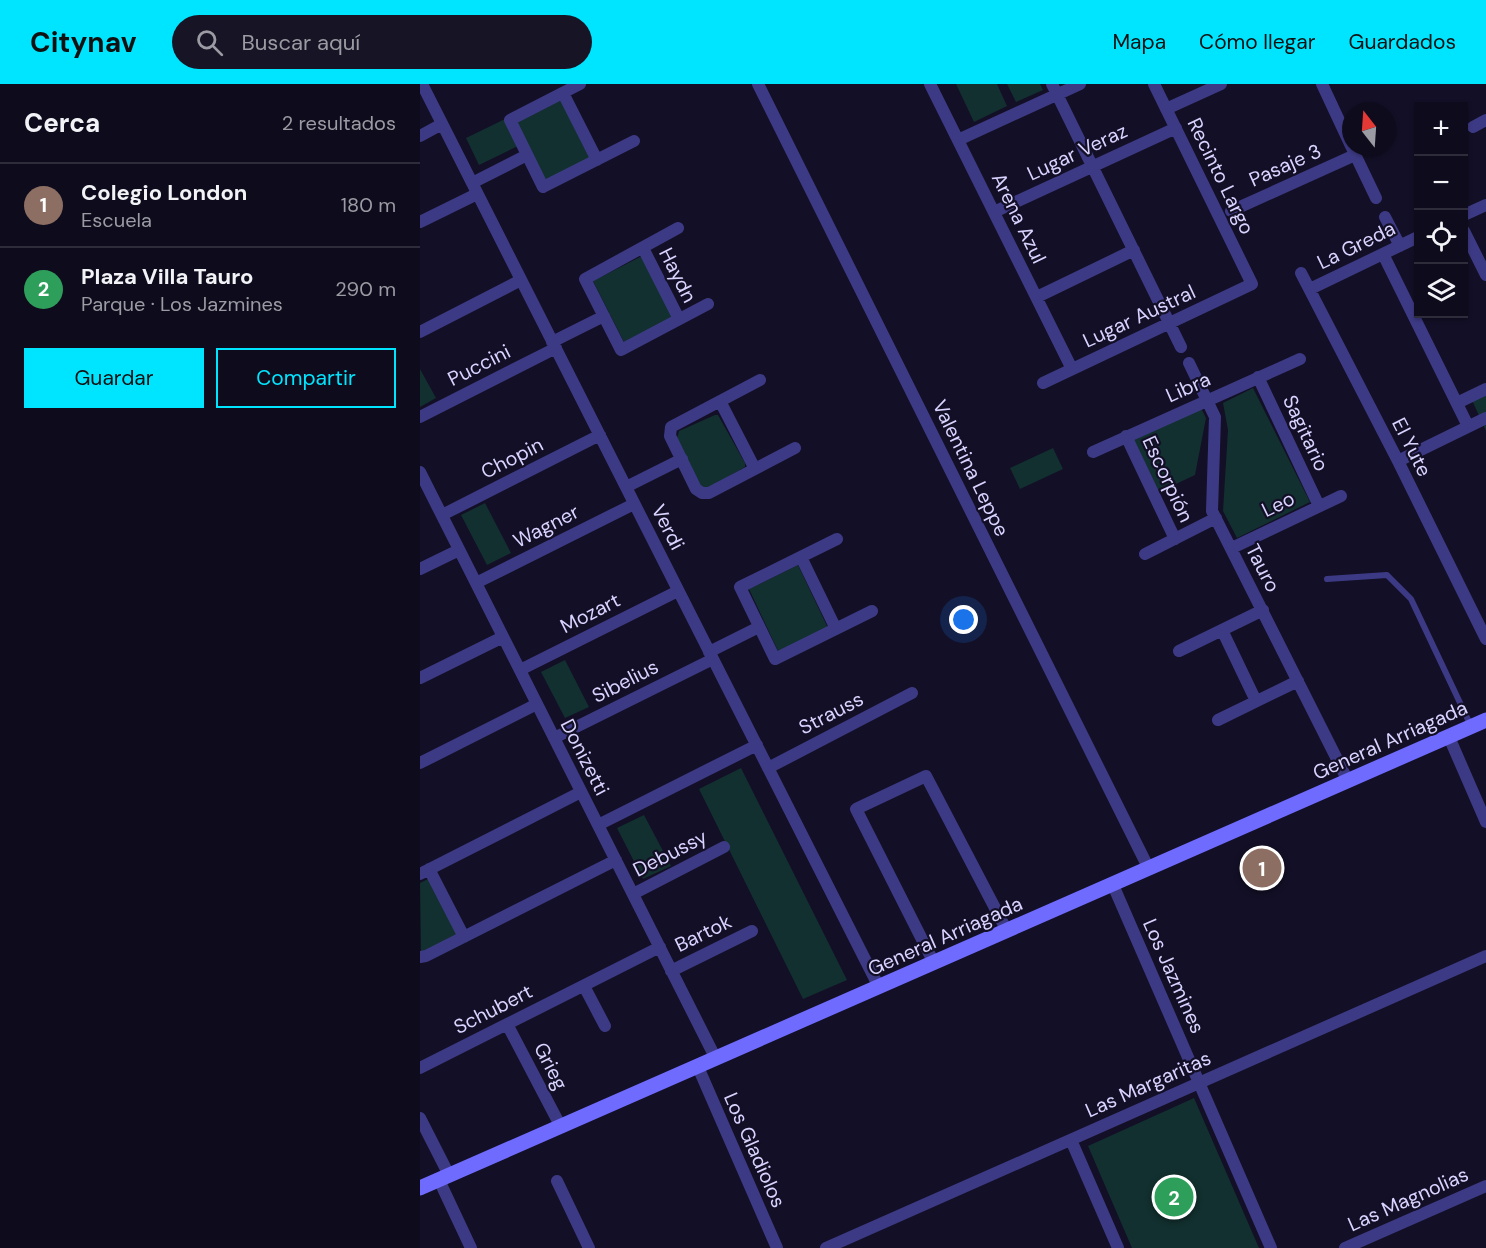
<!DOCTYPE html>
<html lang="es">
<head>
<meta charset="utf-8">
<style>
  :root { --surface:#0e0b1c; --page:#171425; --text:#f1f3f6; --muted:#9b9ba3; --line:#2e2b3b; --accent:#00e5ff }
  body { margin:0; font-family:"DM Sans",sans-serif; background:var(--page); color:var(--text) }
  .controls { position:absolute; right:18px; top:18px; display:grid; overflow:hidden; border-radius:0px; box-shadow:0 2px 4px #0004 }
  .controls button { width:54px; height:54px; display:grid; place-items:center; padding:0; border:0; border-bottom:2px solid var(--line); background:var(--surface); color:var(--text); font:30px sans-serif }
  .compass { position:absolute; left:922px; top:18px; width:54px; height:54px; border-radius:50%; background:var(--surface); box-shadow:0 2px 4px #0004; rotate:343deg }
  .you { position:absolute; left:544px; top:536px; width:21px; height:21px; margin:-15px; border:4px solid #fff; border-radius:50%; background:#1a73e8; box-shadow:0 0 0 9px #1a73e833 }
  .badge { display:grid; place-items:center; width:39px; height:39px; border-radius:50%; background:var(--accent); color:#fff; font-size:20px; font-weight:700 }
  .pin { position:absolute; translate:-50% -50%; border:3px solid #fff; box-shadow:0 2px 6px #0006 }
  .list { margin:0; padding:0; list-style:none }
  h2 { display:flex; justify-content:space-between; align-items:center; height:78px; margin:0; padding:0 24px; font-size:26px }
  h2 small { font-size:20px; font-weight:400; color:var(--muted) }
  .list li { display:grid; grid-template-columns:39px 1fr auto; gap:18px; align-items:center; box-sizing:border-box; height:84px; padding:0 24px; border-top:2px solid var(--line) }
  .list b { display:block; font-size:22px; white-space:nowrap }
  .list p { margin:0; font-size:20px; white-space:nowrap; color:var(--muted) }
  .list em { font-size:20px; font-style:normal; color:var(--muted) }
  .actions { display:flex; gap:12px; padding:18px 24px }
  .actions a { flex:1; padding:14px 0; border:2px solid var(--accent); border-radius:0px; text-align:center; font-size:21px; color:var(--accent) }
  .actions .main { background:var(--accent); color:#111 }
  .icon { flex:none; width:33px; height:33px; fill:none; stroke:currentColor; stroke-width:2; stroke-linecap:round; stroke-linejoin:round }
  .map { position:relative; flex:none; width:1066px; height:1164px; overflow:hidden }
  header { display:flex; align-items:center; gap:36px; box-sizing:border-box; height:84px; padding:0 30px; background:var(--accent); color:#111 }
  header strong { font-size:28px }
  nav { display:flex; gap:33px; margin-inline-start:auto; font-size:21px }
  .search { width:420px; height:54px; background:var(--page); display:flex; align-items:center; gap:15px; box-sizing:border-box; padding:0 21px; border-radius:33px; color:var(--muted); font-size:22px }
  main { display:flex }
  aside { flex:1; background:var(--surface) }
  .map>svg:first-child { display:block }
  .green { fill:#12302f }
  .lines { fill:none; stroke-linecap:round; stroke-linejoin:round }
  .lane { stroke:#3d3a85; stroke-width:6 }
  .street { stroke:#3d3a85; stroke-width:12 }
  .secondary { stroke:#6f6bff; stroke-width:15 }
  .labels { text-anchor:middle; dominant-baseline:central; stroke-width:4.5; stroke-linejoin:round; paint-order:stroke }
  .street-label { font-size:20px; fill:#d9d4ff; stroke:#130f26 }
</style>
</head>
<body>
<header>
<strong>Citynav</strong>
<div class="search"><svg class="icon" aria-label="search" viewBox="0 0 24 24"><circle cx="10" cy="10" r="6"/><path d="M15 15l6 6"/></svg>Buscar aquí</div>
<nav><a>Mapa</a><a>Cómo llegar</a><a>Guardados</a></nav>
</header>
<main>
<aside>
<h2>Cerca<small>2 resultados</small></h2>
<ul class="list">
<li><span class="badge" style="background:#8d6e63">1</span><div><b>Colegio London</b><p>Escuela</p></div><em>180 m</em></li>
<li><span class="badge" style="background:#2e9e5b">2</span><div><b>Plaza Villa Tauro</b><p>Parque · Los Jazmines</p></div><em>290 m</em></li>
</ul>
<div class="actions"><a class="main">Guardar</a><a>Compartir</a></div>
</aside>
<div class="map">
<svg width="1066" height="1164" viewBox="0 0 1066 1164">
  <rect width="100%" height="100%" fill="#130f26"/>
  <path class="green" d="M536,0H577L587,22L554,38Z
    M587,0H620L623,6L596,18Z
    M141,16L171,75L126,97L96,39Z
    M85,35L98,62L59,81L46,54Z
    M222,172L253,234L204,258L173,197Z
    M0,285L16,314L0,323Z
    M833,304L890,418L817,454L803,427L808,346L803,319Z
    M1066,307V347L1051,314Z
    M781,324L786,334L775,391L739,408L714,356Z
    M295,331H298L325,379V383L287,405L281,402L257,354L259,347Z
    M633,364L643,385L600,405L590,384Z
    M65,419L91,469L67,481L41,431Z
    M378,481L408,544L358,567L329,505Z
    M145,576L169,623L145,634L121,588Z
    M321,684L427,896L383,915L279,705Z
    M224,731L251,782L223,795L197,744Z
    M10,794L38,850L1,869L0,799Z
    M774,1014L839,1164H712L668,1062Z"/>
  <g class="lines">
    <path class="lane" d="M907,495L967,491L991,515L1051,642"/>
    <path class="street" d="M2,0L459,903
      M160,0L90,36L123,103L214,57
      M338,0L729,785
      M510,0L652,285
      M632,0L761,263
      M902,0L931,62
      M143,9L177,76
      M746,25L801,0
      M1053,43L1066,36
      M0,52L22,40
      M538,56L660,0
      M932,64L956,114
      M52,99L107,71
      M811,127L935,71
      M574,128L756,44
      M1044,131L1066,121
      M965,133L980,162
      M0,138L57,110
      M258,144L165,195L201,266L288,220
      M1044,147L1066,191
      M223,164L259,235
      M963,170L1048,342
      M881,189L978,377L1066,555
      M890,205L998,153
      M617,213L714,166
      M0,248L101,196
      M132,258L184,232
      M769,279L795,333L792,427L928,697
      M838,293L899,422
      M340,296L251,343L250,352L276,405L282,409H289L375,364
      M623,299L832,200L734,0
      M300,317L335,385
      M1037,319L1066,305
      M0,333L136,264
      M706,352L755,455
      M673,368L880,275
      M978,377L1066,334
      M0,388L296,975
      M206,403L262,375
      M22,431L180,351
      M417,455L320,503L355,575L452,527
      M812,464L921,412
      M725,470L796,434
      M381,473L416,545
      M0,485L39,466
      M56,499L214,420
      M802,546L836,617
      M759,567L843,526
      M289,568L339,543
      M100,586L258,507
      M0,594L83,553
      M798,636L878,597
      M1029,653L1066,738
      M134,654L293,575
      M0,679L117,620
      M348,684L492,609
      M178,741L337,661
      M9,785L44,853
      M0,790L161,708
      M693,801L851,1164
      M213,810L304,763
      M0,873L6,872L196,776
      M514,879L436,725L506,692L587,847
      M251,887L332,847
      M164,902L185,942
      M87,940L141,1043
      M278,983L357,1164
      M0,984L240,863
      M0,1034L29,1091
      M651,1056L698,1164
      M19,1096L51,1164
      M137,1097L169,1164
      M406,1164L1066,872
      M925,1164L1066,1102"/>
    <path class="secondary" d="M0,1104L1066,636"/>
  </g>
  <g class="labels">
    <g class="street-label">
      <text transform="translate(657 68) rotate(-25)">Lugar Veraz</text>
      <text transform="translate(865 81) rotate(-24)">Pasaje 3</text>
      <text transform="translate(801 92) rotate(64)">Recinto Largo</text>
      <text transform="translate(599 134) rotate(64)">Arena Azul</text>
      <text transform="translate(936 161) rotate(-26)">La Greda</text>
      <text transform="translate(258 191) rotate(63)">Haydn</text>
      <text transform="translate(719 232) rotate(-25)">Lugar Austral</text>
      <text transform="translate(59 281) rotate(-27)">Puccini</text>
      <text transform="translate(768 303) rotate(-24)">Libra</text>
      <text transform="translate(886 349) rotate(65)">Sagitario</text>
      <text transform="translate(992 363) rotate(63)">El Yute</text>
      <text transform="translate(92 374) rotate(-27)">Chopin</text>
      <text transform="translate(551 384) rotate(64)">Valentina Leppe</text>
      <text transform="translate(748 395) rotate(65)">Escorpión</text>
      <text transform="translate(858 420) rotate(-26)">Leo</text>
      <text transform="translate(126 442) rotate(-27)">Wagner</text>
      <text transform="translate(248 443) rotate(63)">Verdi</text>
      <text transform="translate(843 484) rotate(63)">Tauro</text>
      <text transform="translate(170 529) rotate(-27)">Mozart</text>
      <text transform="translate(205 597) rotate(-27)">Sibelius</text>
      <text transform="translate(411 629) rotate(-27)">Strauss</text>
      <text transform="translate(970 656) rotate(-24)">General Arriagada</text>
      <text transform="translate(165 673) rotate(63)">Donizetti</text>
      <text transform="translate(250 769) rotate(-27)">Debussy</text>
      <text transform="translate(283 849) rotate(-26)">Bartok</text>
      <text transform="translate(525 852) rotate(-24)">General Arriagada</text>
      <text transform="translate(754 892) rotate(66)">Los Jazmines</text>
      <text transform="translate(73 925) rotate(-27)">Schubert</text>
      <text transform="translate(131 982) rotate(63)">Grieg</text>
      <text transform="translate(728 1000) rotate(-24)">Las Margaritas</text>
      <text transform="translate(335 1066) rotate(66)">Los Gladiolos</text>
      <text transform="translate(988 1115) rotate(-24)">Las Magnolias</text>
    </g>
  </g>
</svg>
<div class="controls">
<button>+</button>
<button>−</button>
<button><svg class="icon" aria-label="locate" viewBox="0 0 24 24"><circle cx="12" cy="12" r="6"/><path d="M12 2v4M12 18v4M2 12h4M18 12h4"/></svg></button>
<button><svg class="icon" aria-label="layers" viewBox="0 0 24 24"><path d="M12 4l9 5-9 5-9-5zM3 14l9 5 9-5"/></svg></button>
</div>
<svg class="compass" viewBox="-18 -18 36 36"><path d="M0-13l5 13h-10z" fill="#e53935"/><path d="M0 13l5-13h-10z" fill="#9b9ba3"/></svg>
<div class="you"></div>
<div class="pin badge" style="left:842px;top:784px;background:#8d6e63">1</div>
<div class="pin badge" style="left:754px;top:1113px;background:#2e9e5b">2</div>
</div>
</main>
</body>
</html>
